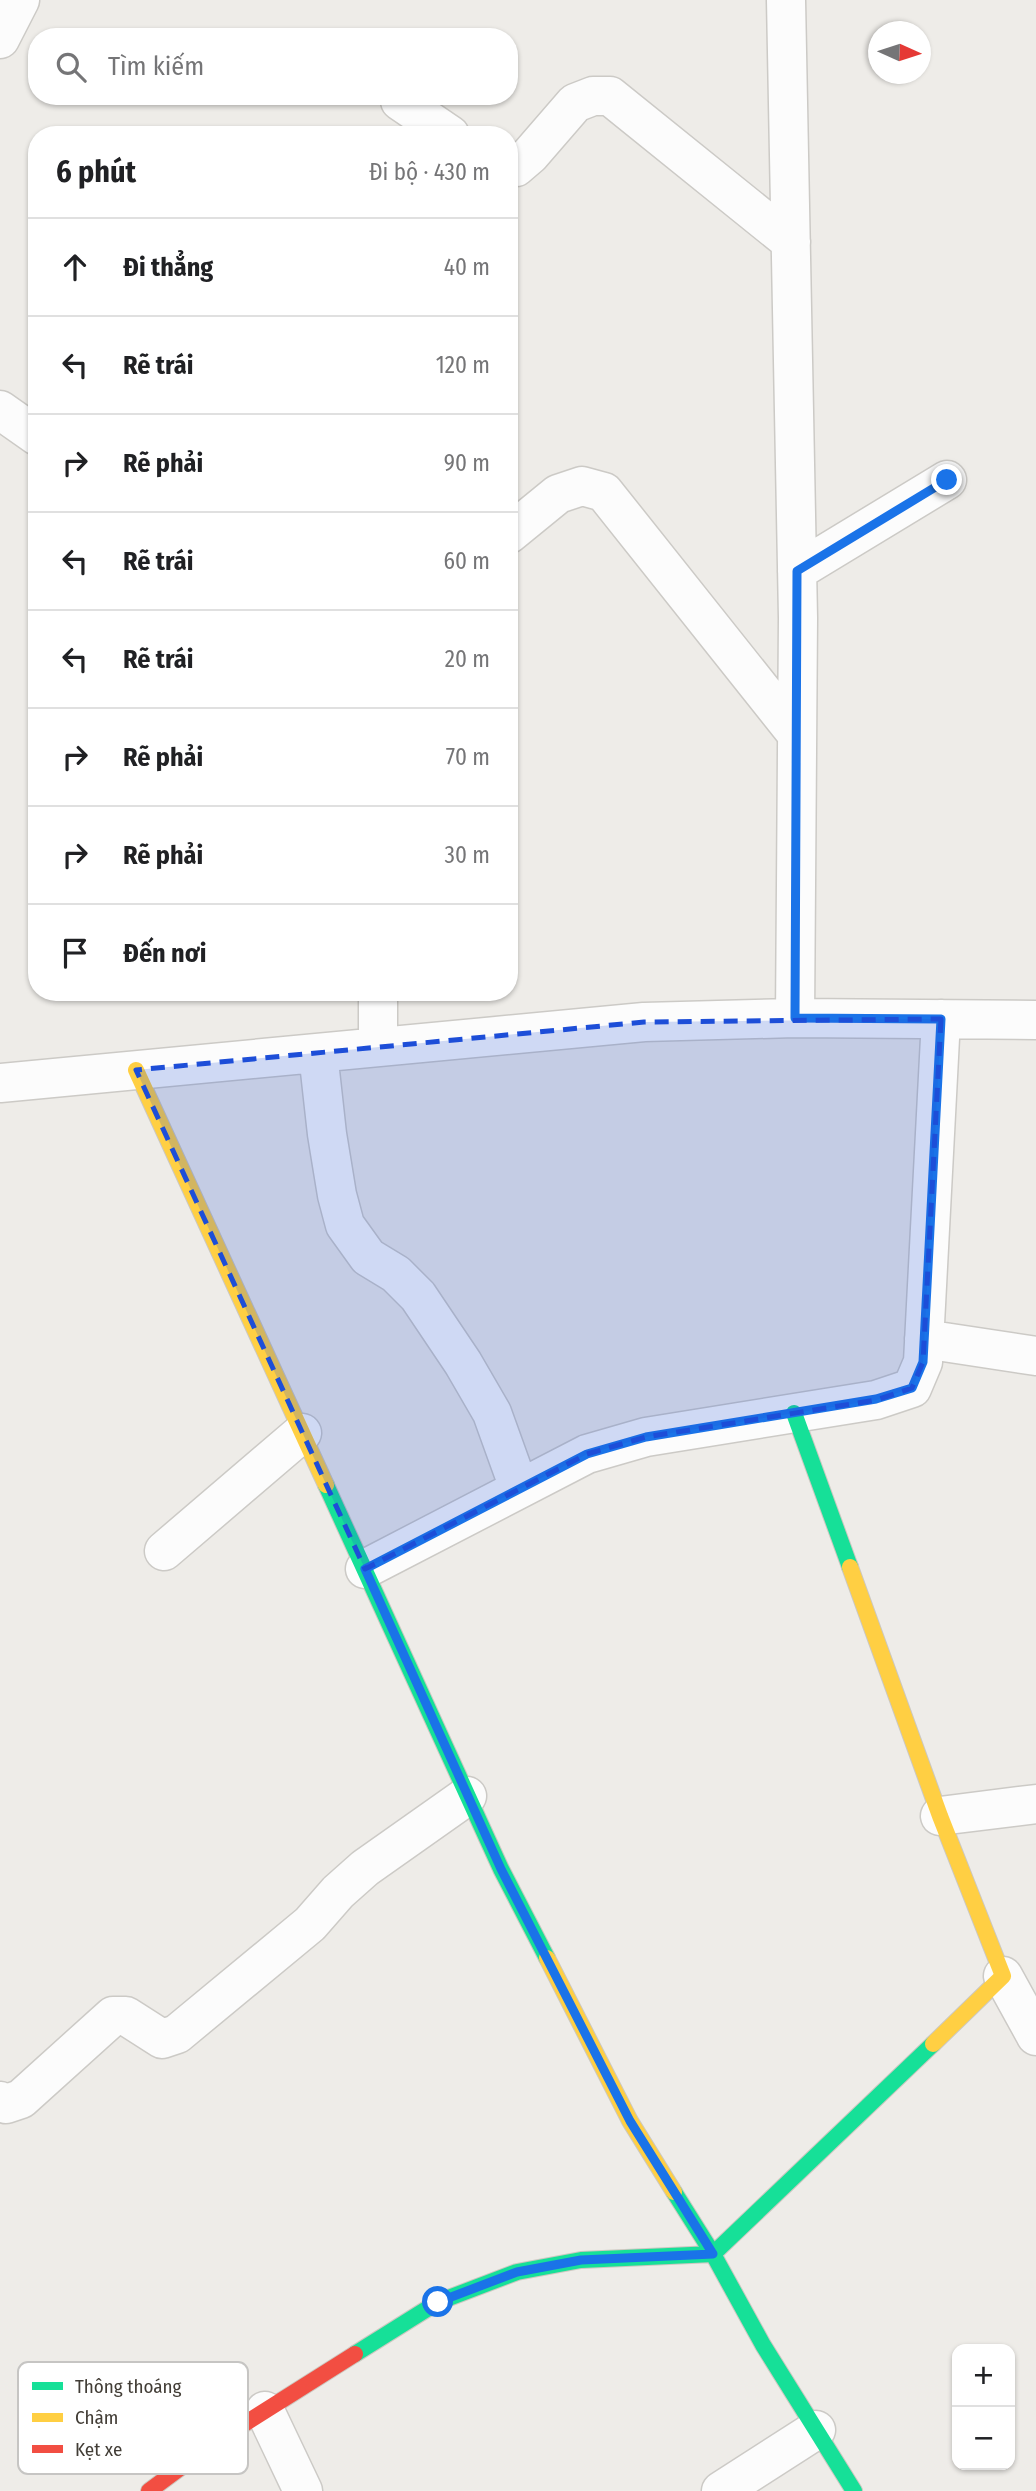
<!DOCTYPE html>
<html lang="vi">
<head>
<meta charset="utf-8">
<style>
  :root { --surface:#fff; --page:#f6f6f6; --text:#202124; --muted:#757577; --line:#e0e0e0 }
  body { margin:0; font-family:"Fira Sans Condensed",sans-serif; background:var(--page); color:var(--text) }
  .controls { position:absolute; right:21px; bottom:21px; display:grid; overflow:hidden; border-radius:14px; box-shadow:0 2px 5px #0004 }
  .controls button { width:63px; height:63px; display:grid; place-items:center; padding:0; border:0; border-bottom:2px solid var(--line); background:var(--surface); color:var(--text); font:35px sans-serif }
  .compass { position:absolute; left:868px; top:21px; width:63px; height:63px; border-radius:50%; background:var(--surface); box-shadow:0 2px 5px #0004; rotate:93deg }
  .stop { position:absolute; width:21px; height:21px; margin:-16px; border:5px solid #1a73e8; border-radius:50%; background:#fff }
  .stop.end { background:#1a73e8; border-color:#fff; box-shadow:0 2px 7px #0008 }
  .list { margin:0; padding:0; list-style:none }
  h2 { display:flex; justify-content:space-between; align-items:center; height:91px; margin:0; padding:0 28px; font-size:30px }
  h2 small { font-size:23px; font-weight:400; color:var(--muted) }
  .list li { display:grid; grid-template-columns:46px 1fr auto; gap:21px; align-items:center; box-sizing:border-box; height:98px; padding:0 28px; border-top:2px solid var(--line) }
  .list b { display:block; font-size:26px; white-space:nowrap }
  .list em { font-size:23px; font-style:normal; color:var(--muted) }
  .icon { flex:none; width:38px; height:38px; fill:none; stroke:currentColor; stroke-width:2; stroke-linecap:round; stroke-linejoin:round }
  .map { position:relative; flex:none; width:1036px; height:2491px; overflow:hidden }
  .search { position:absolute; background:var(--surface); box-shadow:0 2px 5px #0004; left:28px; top:28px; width:490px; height:77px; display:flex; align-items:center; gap:18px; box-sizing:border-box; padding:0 24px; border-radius:28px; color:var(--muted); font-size:26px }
  .panel { position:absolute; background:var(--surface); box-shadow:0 2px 5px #0004; left:28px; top:126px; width:490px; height:875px; border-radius:28px }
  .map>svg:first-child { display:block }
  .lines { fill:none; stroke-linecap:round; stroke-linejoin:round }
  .street-casing { stroke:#cccac6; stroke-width:41 }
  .fast-casing { stroke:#ccc8c0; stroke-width:18 }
  .slow-casing { stroke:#ccc8c0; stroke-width:18 }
  .jam-casing { stroke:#ccc8c0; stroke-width:18 }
  .street { stroke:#fcfcfc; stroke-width:38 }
  .fast { stroke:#16e098; stroke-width:16 }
  .slow { stroke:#ffcf43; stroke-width:16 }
  .jam { stroke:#f24e42; stroke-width:16 }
  .route { stroke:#1a73e8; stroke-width:9 }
  .marked { fill:#1d4ed8; fill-opacity:0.2; stroke:#1d4ed8; stroke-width:5; stroke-dasharray:14 9; stroke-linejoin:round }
  .key { fill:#fff; stroke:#c6c5c3; stroke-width:2 }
  .key-label { font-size:19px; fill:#423d36 }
</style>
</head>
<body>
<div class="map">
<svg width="1036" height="2491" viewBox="0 0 1036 2491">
  <rect width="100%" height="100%" fill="#eeece8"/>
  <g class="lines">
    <g class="street-casing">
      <path id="street" d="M786,0L798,618L795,1018
        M0,39L20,0
        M400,101L450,135
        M509,166L516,167L530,155L575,103L593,96H610L791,242
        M0,410L37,436
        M509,534L558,494L582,486L604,492L795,732
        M797,571L947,480
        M378,992V1047
        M318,1053L327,1134L337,1195L345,1225L368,1257L396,1274L418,1296L463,1363L492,1413L519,1488
        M0,1083L644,1022L795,1018L1036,1020
        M924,1339L1036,1356
        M164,1551L302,1433
        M365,1569L587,1454L646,1437L876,1400L912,1388L923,1362L941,1019
        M940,1816L1036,1804
        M1003,1976L1036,2036
        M0,2101L6,2104L21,2099L113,2016H126L162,2039L177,2034L310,1924L338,1892L365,1868L467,1796
        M265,2411L303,2491
        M721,2491L816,2430"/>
    </g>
    <g class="fast-casing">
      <path id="fast" d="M794,1413L850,1567
        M326,1485L501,1869L547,1958
        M674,2192L713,2254L763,2345L854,2491
        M355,2354L438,2302L517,2272L581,2260L713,2254L933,2044"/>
    </g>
    <g class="slow-casing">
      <path id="slow" d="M136,1070L326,1485
        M850,1567L940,1816L1003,1976L933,2044
        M547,1958L630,2121L674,2192"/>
    </g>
    <g class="jam-casing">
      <path id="jam" d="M149,2491L211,2445L355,2354"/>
    </g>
    <use href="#street" class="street"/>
    <use href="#fast" class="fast"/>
    <use href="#slow" class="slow"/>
    <use href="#jam" class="jam"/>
  </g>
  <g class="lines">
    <path class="route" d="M438,2302L517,2272L581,2260L713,2254L630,2121L501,1869L365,1569L587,1454L646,1437L876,1399L912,1388L923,1362L941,1019L795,1018L797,571L947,480"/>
  </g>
  <path class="marked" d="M941,1019L923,1362L912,1388L876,1400L646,1437L587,1454L365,1569L136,1070L644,1022Z"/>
  <rect x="18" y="2362" width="230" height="112" rx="10" class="key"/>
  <rect x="32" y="2382" width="31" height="8" fill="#16e098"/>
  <rect x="32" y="2413" width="31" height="9" fill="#ffcf43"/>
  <rect x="32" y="2445" width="31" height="8" fill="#f24e42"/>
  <g class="key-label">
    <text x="75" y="2393">Thông thoáng</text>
    <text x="75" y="2424">Chậm</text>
    <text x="75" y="2456">Kẹt xe</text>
  </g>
</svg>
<div class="controls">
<button>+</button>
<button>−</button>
</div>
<svg class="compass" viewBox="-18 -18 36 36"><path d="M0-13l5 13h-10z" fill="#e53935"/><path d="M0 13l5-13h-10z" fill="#757577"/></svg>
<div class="stop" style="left:438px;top:2302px"></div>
<div class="stop end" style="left:947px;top:480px"></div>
<div class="search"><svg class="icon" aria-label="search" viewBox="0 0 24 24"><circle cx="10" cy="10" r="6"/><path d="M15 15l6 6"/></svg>Tìm kiếm</div>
<section class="panel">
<h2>6 phút<small>Đi bộ · 430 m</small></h2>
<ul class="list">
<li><svg class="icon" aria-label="ahead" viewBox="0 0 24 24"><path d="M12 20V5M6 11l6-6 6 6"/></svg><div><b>Đi thẳng</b></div><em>40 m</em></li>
<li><svg class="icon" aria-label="left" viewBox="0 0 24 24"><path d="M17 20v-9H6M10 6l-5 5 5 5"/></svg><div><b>Rẽ trái</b></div><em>120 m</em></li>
<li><svg class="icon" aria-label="right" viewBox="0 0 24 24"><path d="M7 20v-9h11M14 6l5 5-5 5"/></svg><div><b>Rẽ phải</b></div><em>90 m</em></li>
<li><svg class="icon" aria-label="left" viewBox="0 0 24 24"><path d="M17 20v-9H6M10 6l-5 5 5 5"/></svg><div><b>Rẽ trái</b></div><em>60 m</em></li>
<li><svg class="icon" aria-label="left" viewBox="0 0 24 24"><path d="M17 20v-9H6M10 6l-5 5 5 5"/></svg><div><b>Rẽ trái</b></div><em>20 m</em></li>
<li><svg class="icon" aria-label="right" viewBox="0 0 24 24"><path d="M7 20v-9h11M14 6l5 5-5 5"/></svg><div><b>Rẽ phải</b></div><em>70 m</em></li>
<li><svg class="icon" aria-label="right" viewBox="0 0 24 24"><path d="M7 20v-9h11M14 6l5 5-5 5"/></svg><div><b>Rẽ phải</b></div><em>30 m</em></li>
<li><svg class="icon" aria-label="arrive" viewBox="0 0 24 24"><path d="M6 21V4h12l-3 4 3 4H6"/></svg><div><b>Đến nơi</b></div></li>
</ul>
</section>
</div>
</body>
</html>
